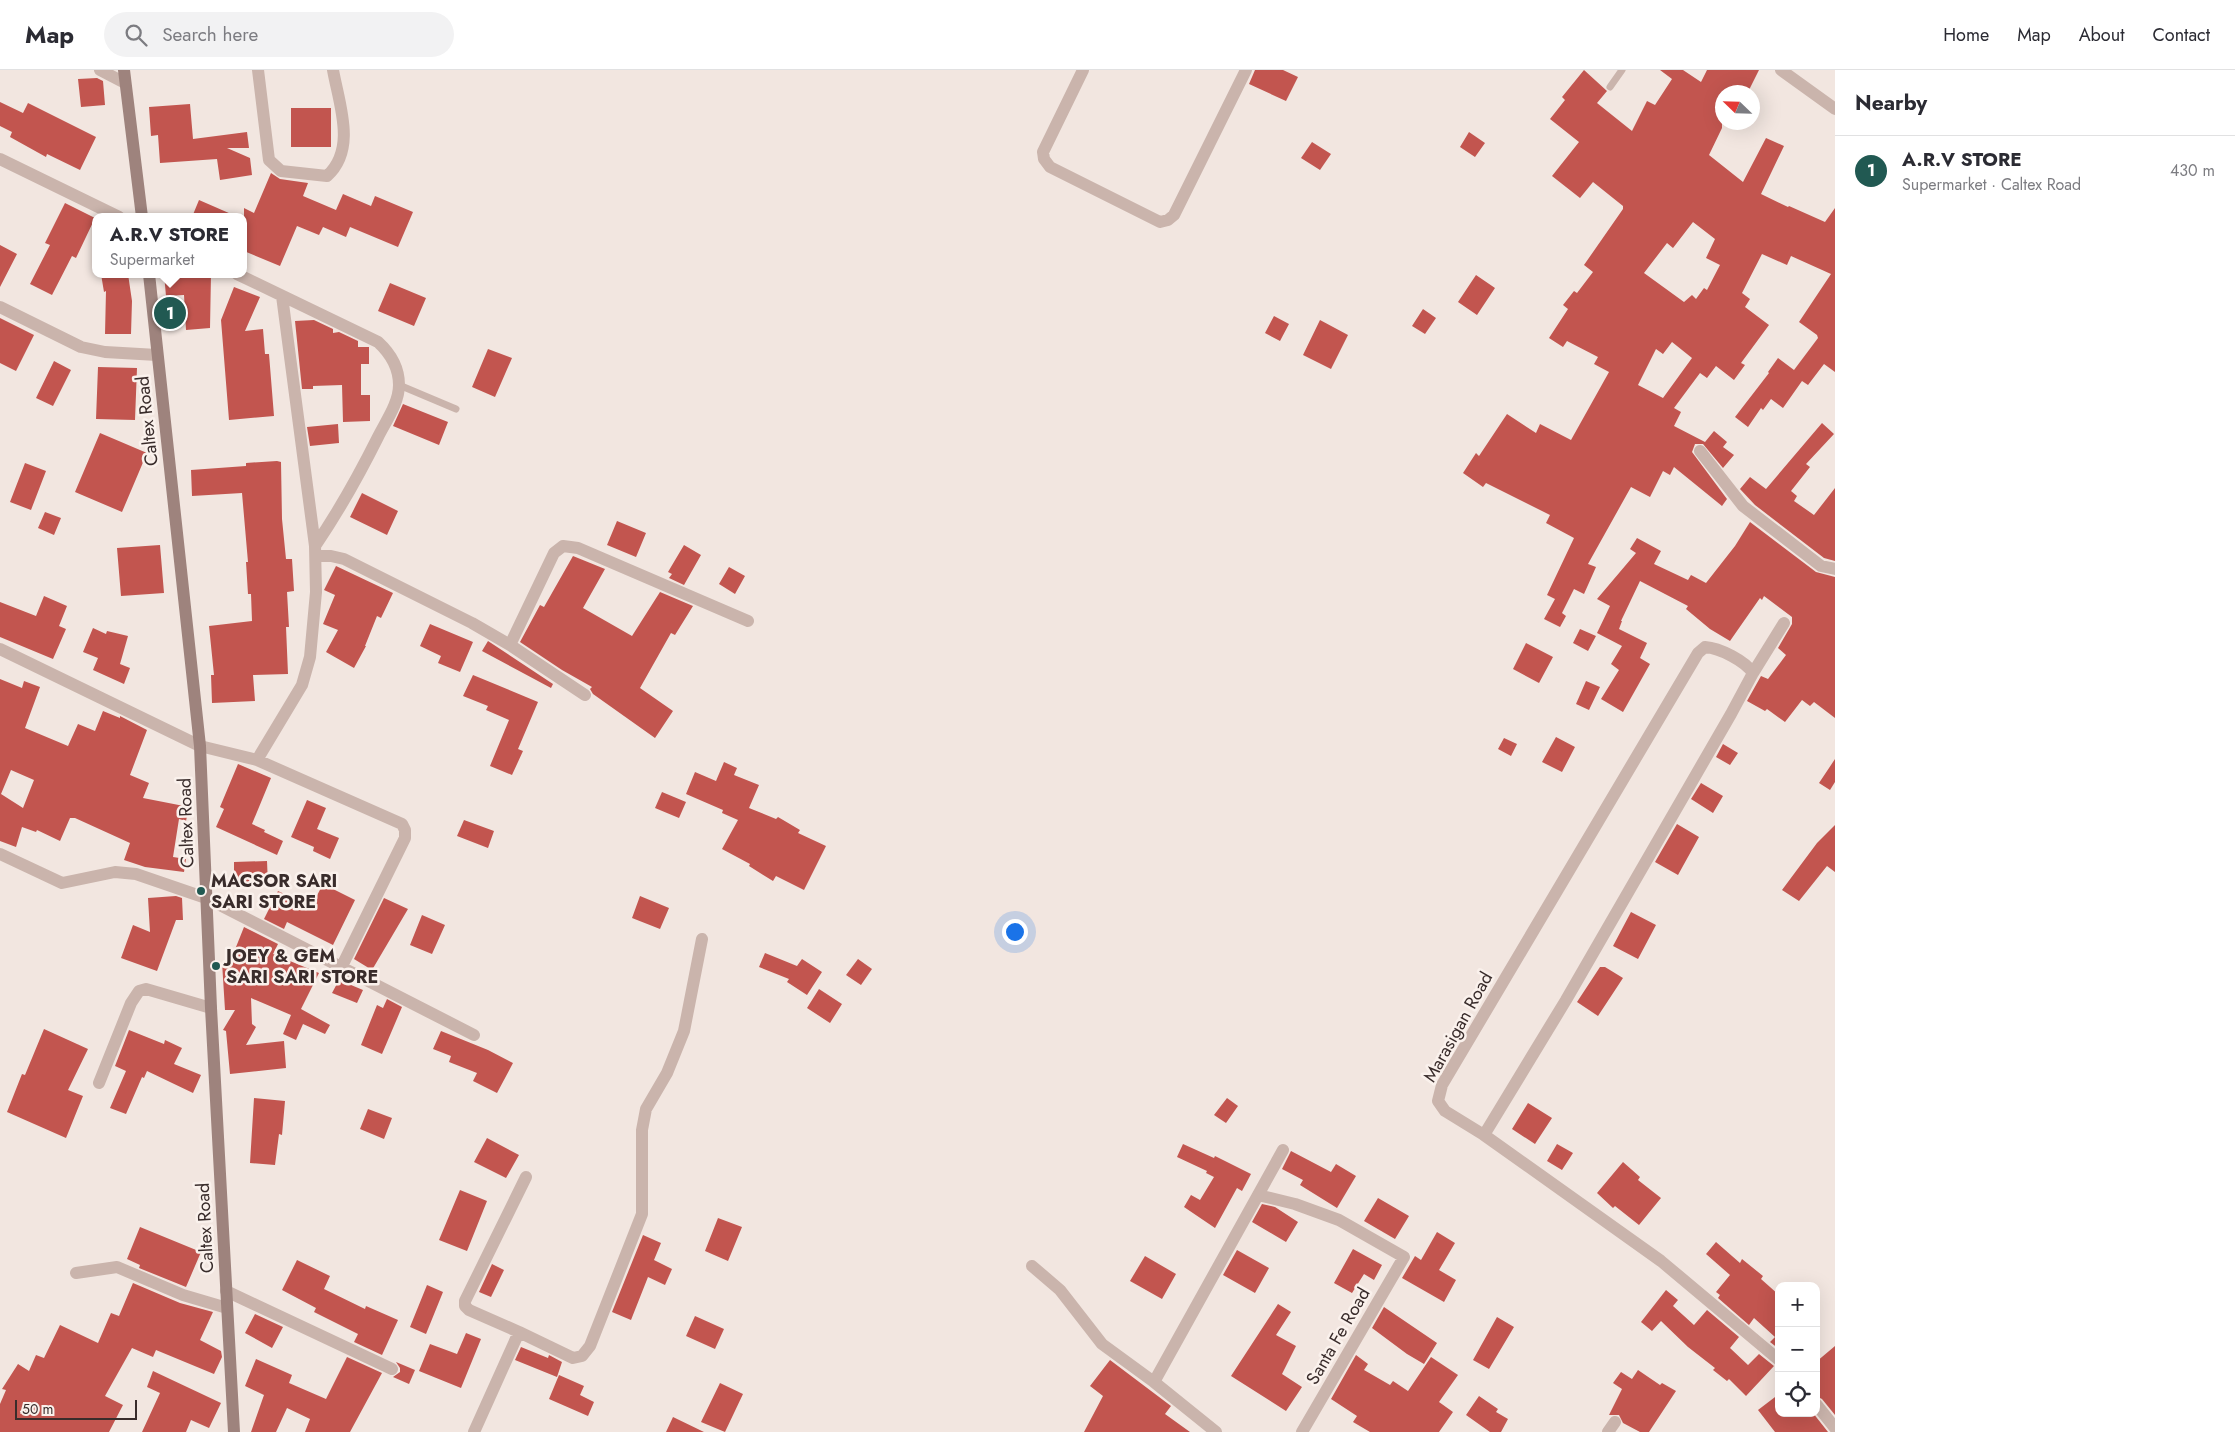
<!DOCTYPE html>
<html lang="en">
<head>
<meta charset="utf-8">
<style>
  :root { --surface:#fff; --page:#f2f2f3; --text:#2b2b33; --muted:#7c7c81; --line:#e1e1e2; --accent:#215952 }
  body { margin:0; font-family:Jost,sans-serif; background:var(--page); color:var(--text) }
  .controls { position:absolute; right:15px; bottom:15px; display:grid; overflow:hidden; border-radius:10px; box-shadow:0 5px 20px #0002 }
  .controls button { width:45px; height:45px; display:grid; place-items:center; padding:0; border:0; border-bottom:1px solid var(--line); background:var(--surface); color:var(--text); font:25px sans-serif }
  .compass { position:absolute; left:1715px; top:15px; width:45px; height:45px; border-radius:50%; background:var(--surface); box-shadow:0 5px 20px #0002; rotate:293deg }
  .scale { position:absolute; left:15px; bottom:12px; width:122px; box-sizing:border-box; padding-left:5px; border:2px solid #392c2b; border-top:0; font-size:14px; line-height:18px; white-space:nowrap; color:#392c2b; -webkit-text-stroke:4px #faf1ec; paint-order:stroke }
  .you { position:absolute; left:1014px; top:861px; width:18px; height:18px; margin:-12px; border:4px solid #fff; border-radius:50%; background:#1a73e8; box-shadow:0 0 0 8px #1a73e833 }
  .badge { display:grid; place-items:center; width:32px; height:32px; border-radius:50%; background:var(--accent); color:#fff; font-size:16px; font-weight:700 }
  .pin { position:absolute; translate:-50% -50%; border:2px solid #fff; box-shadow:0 1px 5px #0006 }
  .popup { position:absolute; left:92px; top:143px; width:155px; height:65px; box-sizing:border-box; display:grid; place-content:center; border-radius:10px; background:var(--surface); filter:drop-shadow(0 1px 4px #0005); font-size:16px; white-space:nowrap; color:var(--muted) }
  .popup b { font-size:19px; color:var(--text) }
  .popup::after { content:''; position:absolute; left:50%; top:100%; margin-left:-10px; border:10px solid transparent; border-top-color:var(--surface) }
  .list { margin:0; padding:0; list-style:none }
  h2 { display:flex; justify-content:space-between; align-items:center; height:65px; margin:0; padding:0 20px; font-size:21px }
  h2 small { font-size:16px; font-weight:400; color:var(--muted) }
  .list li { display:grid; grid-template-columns:32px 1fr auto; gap:15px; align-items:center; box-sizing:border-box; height:70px; padding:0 20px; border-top:1px solid var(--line) }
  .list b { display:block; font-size:19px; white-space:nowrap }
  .list p { margin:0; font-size:16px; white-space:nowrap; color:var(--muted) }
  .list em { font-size:16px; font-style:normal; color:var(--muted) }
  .icon { flex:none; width:28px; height:28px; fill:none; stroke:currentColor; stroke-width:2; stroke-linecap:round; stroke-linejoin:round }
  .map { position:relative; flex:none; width:1835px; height:1362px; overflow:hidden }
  header { display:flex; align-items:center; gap:30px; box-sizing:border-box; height:70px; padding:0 25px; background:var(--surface); border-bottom:1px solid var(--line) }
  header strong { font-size:24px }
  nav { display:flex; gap:28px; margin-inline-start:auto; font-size:18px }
  .search { width:350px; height:45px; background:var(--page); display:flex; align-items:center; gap:12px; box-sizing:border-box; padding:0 18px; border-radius:28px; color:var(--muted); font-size:19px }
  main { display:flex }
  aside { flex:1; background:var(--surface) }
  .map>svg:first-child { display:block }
  .building { fill:#c2554f; fill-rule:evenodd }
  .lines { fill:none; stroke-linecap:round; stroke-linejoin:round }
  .lane { stroke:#cab4ac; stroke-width:7 }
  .street { stroke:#cab4ac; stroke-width:12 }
  .secondary { stroke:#9e837d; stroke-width:12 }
  .poi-dot { fill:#215952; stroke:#faf1ec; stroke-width:2 }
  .labels { text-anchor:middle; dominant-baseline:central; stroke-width:5; stroke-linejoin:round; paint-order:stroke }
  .street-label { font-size:18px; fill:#392c2b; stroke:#faf1ec }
  .poi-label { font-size:18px; font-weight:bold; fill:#392c2b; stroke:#faf1ec; text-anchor:start }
</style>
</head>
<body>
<header>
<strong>Map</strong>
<div class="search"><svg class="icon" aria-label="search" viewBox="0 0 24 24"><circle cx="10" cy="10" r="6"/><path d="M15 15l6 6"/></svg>Search here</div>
<nav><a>Home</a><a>Map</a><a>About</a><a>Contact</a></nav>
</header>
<main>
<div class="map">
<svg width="1835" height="1362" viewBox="0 0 1835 1362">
  <rect width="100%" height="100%" fill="#f2e6e0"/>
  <path class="building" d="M1255,0H1283L1298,7L1286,31L1249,14Z
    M1584,0L1607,21L1597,33L1632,61L1647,31L1655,35L1672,9L1660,0H1683L1701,12L1707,0H1759L1748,22H1722V58L1709,85L1743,112L1766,68L1784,76L1761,124L1788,137L1789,136L1825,152L1835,138V302L1824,294L1808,315L1802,311L1783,338L1771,329L1763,340L1761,338L1748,357L1735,347L1769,303L1768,302L1778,288L1794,300L1818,268L1817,265L1799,252L1831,204L1791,186L1787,195L1762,184L1742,223L1750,229L1745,237L1769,255L1741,293L1745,295L1734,310L1716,296L1707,308L1700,303L1674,338L1681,342L1674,356L1705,372L1714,361L1727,372L1723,377L1734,385L1723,398L1703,374H1695L1692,382L1727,429L1722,436L1674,397L1670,405L1663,401L1650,427L1631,417L1588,494L1596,497L1584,524L1574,519L1562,543L1566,546L1560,557L1544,549L1555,529L1547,525L1574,468L1546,453L1550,445L1486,413L1483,417L1463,403L1476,383L1479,386L1507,344L1536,363L1540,354L1571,370L1609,302L1594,294L1598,287L1567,271L1563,277L1549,268L1568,239L1563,235L1574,221L1577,223L1593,202L1584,195L1623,139V136L1593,112L1580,128L1552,106L1579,72L1550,49L1565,30L1562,27ZM1693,152L1715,169L1706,188L1720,195L1707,220L1704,218L1696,229L1692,225L1684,232L1644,203L1667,173L1673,178ZM1672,272L1692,288L1663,328L1638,315L1656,279L1663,284Z
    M97,8L103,11L105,35L81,37L78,9Z
    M0,32L23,43L28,33L96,67L80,100L47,84L46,87L10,67L12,62L0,56Z
    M190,34L193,69L247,62L249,78H227L250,88L252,105L220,110L217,89L160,93L158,65L151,66L149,37Z
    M291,38H331V77H291Z
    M1469,62L1485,73L1475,87L1460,77Z
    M1312,72L1331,84L1320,100L1301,88Z
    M271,103L280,109L308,113L303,126L336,140L343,124L371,136L375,126L413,142L398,177L350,157L346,167L323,157L319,165L297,156L280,196L244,181V138L254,143Z
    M199,130L238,147H192Z
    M65,133L95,148L76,188L72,186L52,225L30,214L50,175L45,173Z
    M0,175L17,184L0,217Z
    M101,204H128L132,231L131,264H105L106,221L104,222Z
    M164,204H211L210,258L186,260L184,225L166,226Z
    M1476,205L1495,218L1477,245L1458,232Z
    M390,213L426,228L414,256L378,241Z
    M234,217L260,227L245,261L263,259L265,284H269L274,346L229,350L221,250Z
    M1423,239L1436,248L1425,264L1412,256Z
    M1274,246L1289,254L1280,271L1265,263Z
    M0,248L34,265L16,301L0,293Z
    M314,250L333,259V263L339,262L358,271V277H369V294H361V325H370V351L343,352L342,315L313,316V319H302L295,251Z
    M1320,250L1348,265L1331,299L1303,285Z
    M488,279L512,288L495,327L472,317Z
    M54,291L71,300L53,336L36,328Z
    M98,297L137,298L135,350L96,349Z
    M403,334L448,352L439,375L393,356Z
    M1822,353L1834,364L1806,394L1810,397L1791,421L1797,426L1794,431L1814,445L1835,418V491L1824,488L1755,435L1740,419L1750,407L1766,419Z
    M338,354L339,373L310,376L307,357Z
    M100,363L147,383L122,442L75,422Z
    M277,391L281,392L282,449L286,489H292L294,521L287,522L289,557H286L288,604L253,605L255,631L212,633L211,605H214L209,556L252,551L251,524H248L246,492H248L242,423L192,426L191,400L246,396V393Z
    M25,393L46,401L31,440L10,432Z
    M362,423L398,441L387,465L350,447Z
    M45,442L61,448L54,465L38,458Z
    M617,451L646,463L636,487L607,475Z
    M1750,452L1816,502L1835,507V648L1814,632L1810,636L1802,630L1785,652L1767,639L1765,641L1747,631L1761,606L1768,609L1786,585L1778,578L1792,554V547L1764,526L1762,530L1760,528L1730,571L1710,559L1686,539L1688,536L1640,511L1621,551H1622L1619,559L1647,573L1640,588L1650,594L1623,642L1601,629L1619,600L1611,594L1622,576L1597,563L1610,536L1597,529L1636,483L1630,479L1637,468L1661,481L1654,494L1688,510L1691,505L1706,513L1735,476Z
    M160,475L164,523L121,526L117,478Z
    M684,475L701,485L684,515L669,508L672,504L668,502Z
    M573,486L605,499L583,538L632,566L660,522L693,536L675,565L671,563L640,618L673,641L655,668L593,624L590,619L592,617L562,600L520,572L540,535L544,537Z
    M336,496L393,523L381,548L377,546L365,576H366L354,598L326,582L338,560L323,554L335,525L324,520Z
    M729,497L745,506L735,524L719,514Z
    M44,526L67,536L59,556L66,559L53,589L0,567V532L36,546Z
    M430,554L473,572L460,602L438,593L441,586L420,576Z
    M93,558L106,564L107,561L128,566L120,594L130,598L124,614L93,600L98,588L83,582Z
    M1580,559L1596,566L1588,581L1573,573Z
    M488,571L553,614L551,618L482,581Z
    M1526,573L1553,587L1539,613L1513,599Z
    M473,605L538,632L518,679L523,681L512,705L490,696L509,650L486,640L488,636L463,626Z
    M0,609L22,618L24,611L40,617L25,658L68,676L78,654L95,661L103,641L120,648V646L147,660L130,705L149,713L143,728L189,737L186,751L179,749L173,787L186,789L184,802L145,797L124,790L130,773L75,748H70L60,771L37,760L36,762L22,757L16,777L0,771ZM11,700L34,710L23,738L1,724Z
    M1586,611L1600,617L1589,640L1576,634Z
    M1556,667L1575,677L1562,702L1542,692Z
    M1504,668L1517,674L1511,686L1498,679Z
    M1723,674L1738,683L1730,695L1716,687Z
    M1835,689V712L1830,720L1819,713Z
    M724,692L737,698L734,705L759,715L749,738L776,749L778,747L800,760L798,763L826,776L804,820L776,806L773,811L749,796L750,794L722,779L738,750L722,743L723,740L686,724L695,702L716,711Z
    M238,694L271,708L252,754L265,760L264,762L283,771L277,785L216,757L224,739L220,737Z
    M1701,713L1723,726L1713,743L1691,729Z
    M662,722L686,732L679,748L655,738Z
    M307,730L326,738L317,759L339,768L330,789L313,781L314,777L291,767Z
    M464,750L494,761L488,778L457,766Z
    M1677,754L1699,767L1678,805L1655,792Z
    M1835,755V802L1827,796L1799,831L1782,820L1817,773Z
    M267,791L268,815L234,810V792Z
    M323,814L355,830L333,875L287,852L284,859L264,849L278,821L311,837Z
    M176,826L182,828L183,850H176L157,901L121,888L133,855L150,862L148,828Z
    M640,826L669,838L660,859L632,848Z
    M384,828L408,839L372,900L354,889Z
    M1631,842L1656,855L1638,889L1613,876Z
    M422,845L445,855L432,884L410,875Z
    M244,857L278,874L273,884L319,903L301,939L330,955L325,964L303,954L296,970L283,964L291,945L251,928L252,954L256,957L246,975L284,971L286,998L230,1004L226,961L223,960L235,940H225L222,892H230Z
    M765,883L797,896L802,889L822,902L807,925L787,912L789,909L759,897Z
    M858,889L872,899L861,915L846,905Z
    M1600,897H1605L1623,908L1598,946L1577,932Z
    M339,910L363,920L357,933L332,923Z
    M819,919L842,934L830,953L807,938Z
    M387,929L402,937L382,984L361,975L377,935L383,938Z
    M44,959L88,979L68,1020L83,1026L66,1068L7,1042L22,1004L25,1005Z
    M129,960L164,974L165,970L182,978L174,994L201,1005L193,1023L147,1001L144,1008L142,1007L126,1044L110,1038L126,1001L115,996Z
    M441,961L488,980L513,993L497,1023L473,1011L477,1003L449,992L451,986L433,979Z
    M254,1028L285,1031L282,1065L279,1064L275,1095L250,1093Z
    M1227,1028L1238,1036L1226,1053L1214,1045Z
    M1528,1033L1552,1048L1535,1074L1512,1059Z
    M368,1039L392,1048L384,1069L360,1059Z
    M487,1068L519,1085L506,1108L474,1092Z
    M1183,1074L1214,1088L1215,1086L1251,1104L1242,1121L1237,1118L1215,1158L1184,1137L1191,1125L1200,1130L1214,1107L1206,1103L1207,1101L1177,1087Z
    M1557,1074L1573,1083L1562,1100L1547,1091Z
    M1291,1081L1331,1102L1336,1094L1356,1106L1337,1138L1300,1115L1303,1110L1282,1099Z
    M1623,1092L1640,1107L1638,1110L1661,1128L1639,1155L1615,1136L1613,1138L1597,1123Z
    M460,1120L487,1131L467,1181L439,1170Z
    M1378,1128L1409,1146L1395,1169L1364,1151Z
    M1262,1134L1275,1137L1298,1152L1286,1172L1252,1152Z
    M718,1148L742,1157L728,1191L705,1181Z
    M140,1157L201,1182L186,1217L139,1198L140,1195L127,1189Z
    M1437,1162L1455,1173L1439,1200L1456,1210L1444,1232L1402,1208L1415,1186L1421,1190Z
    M643,1165L661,1173L654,1190L672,1199L665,1215L648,1207L631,1250L612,1242Z
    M1716,1172L1740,1193L1742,1189L1763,1206L1761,1209L1779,1225V1279L1770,1272L1775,1267L1754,1248L1749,1255L1718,1228L1720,1225L1716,1222L1730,1205L1706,1184Z
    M1353,1179L1382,1195L1374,1210L1364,1204L1352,1223L1334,1213Z
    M1237,1180L1269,1198L1255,1223L1223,1205Z
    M1145,1186L1176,1204L1162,1229L1130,1211Z
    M297,1190L330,1206L324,1219L365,1239L366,1236L398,1250L382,1285L354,1272L358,1264L314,1242L316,1238L282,1220Z
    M492,1194L504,1200L491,1227L479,1222Z
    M133,1213L180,1233L213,1242L200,1270L221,1281L222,1287L214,1304L156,1280L153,1287L132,1278L105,1326L123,1335L109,1362H0V1334L6,1320L2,1319L18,1294L29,1301L36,1285L44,1288L60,1255L98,1273L111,1243L119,1246Z
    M427,1215L443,1222L426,1264L410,1257Z
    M1666,1220L1678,1230L1673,1236L1694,1255L1707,1240L1739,1267L1730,1278L1748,1295L1759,1284L1774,1296L1746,1326L1729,1309L1727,1311L1713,1300L1715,1298L1688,1277L1661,1251L1652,1261L1641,1252Z
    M1278,1234L1291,1242L1276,1265L1296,1276L1282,1304L1302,1317L1286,1341L1231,1306Z
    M1384,1237L1437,1273L1424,1294L1407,1284L1372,1258Z
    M255,1244L283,1257L272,1278L245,1263Z
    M695,1246L724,1259L715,1279L686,1266Z
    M1497,1247L1514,1257L1489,1299L1473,1290Z
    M466,1263L481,1269L461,1318L419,1301L430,1274L457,1284Z
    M1835,1276V1345L1822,1329L1816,1326V1292Z
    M521,1277L548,1288L549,1285L562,1292L557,1307L515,1290Z
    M1356,1285L1368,1294L1364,1300L1390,1315L1393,1311L1408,1321L1431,1287L1458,1305L1439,1332L1453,1342L1439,1362H1370L1353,1352L1357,1346L1331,1329Z
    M347,1287L382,1303L350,1362H305L310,1349L287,1338L276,1362H251L264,1325L245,1316L256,1289L292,1305L289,1313L326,1329Z
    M1110,1290L1171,1336L1165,1344L1190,1362H1084L1103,1326L1090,1316Z
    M396,1292L415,1300L409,1314L393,1307L400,1302V1298Z
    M1638,1300L1660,1315L1662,1313L1676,1321L1649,1362H1640L1623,1353L1619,1345H1609L1622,1319L1613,1313L1621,1302L1632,1309Z
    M153,1301L221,1333L209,1358L191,1350L186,1362H142L160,1323L147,1317Z
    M559,1305L584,1316L580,1325L594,1332L588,1346L549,1329Z
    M720,1313L743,1324L725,1362L701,1352Z
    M1779,1324V1343H1813L1828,1362H1775L1758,1340Z
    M1479,1326L1498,1339L1496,1342L1508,1349L1501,1362H1490L1466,1345Z
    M673,1347L704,1362H666Z"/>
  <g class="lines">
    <path class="lane" d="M1610,17L1622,0
      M399,315L456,339"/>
    <path class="street" d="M100,0L125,13
      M258,0L269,90L281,101L327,106C357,79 339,34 333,0
      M1083,0L1043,82L1044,89L1050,97L1160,152L1168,150L1174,145L1246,0
      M1781,0L1835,39
      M0,89L119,147
      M237,204L378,272C390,283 399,297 399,315C399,333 386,351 378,367C359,405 339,441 315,476
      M0,237L81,277L105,282L157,285
      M1700,381L1743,436L1821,496L1835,499
      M316,486H331L344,489L472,553L510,575L585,625
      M510,575L554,483L563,476L578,478L748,551
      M0,579L200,676L257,690L402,754L405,760V768L341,898
      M1753,603L1784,553
      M257,690L302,615L310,587L316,522L315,476L282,226
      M0,784L62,813L115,802L136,804L206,828L474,965
      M99,1013L131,933L139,921L146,919L211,938
      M1484,1065L1566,930L1731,644L1753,603C1745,591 1720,578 1705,577L1698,583L1442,1015L1438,1031L1445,1041L1484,1065L1661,1191L1779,1290
      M1258,1125L1295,1134L1339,1150L1404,1187L1302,1362
      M1032,1196L1060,1220L1102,1274L1154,1312L1216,1362
      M76,1203L117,1197L183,1225L227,1238
      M226,1221L392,1299
      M519,1262L469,1240L465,1236V1231L526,1107
      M1154,1312L1283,1080
      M1816,1334L1835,1358
      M474,1362L519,1262L573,1288L582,1286L590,1276L642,1144V1060L646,1039L667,1003L684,961L702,869
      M1608,1362L1615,1352"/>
    <path class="secondary" d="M124,0L142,147
      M149,204L200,676L211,938L234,1362"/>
  </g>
  <g class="poi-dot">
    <circle cx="201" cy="821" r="5"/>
    <circle cx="216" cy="896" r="5"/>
  </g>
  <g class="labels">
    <g class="street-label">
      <text transform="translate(147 351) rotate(-96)">Caltex Road</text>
      <text transform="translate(186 753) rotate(-92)">Caltex Road</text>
      <text transform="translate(1458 957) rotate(-61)">Marasigan Road</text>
      <text transform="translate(205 1158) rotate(-93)">Caltex Road</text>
      <text transform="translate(1338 1266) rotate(-60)">Santa Fe Road</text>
    </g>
    <g class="poi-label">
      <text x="211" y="811">MACSOR SARI<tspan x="211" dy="21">SARI STORE</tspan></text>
      <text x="226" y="886">JOEY &amp; GEM<tspan x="226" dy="21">SARI SARI STORE</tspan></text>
    </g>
  </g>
</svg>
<div class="controls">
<button>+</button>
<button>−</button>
<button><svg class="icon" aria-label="locate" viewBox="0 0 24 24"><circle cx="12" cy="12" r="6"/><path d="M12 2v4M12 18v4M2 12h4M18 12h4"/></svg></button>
</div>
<svg class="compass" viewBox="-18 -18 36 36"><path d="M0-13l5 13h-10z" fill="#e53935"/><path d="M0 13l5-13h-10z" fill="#7c7c81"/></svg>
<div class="scale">50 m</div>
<div class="you"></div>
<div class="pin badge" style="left:170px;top:243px">1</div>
<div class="popup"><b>A.R.V STORE</b>Supermarket</div>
</div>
<aside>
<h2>Nearby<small></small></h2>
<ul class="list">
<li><span class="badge">1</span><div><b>A.R.V STORE</b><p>Supermarket · Caltex Road</p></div><em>430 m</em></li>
</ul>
</aside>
</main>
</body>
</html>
